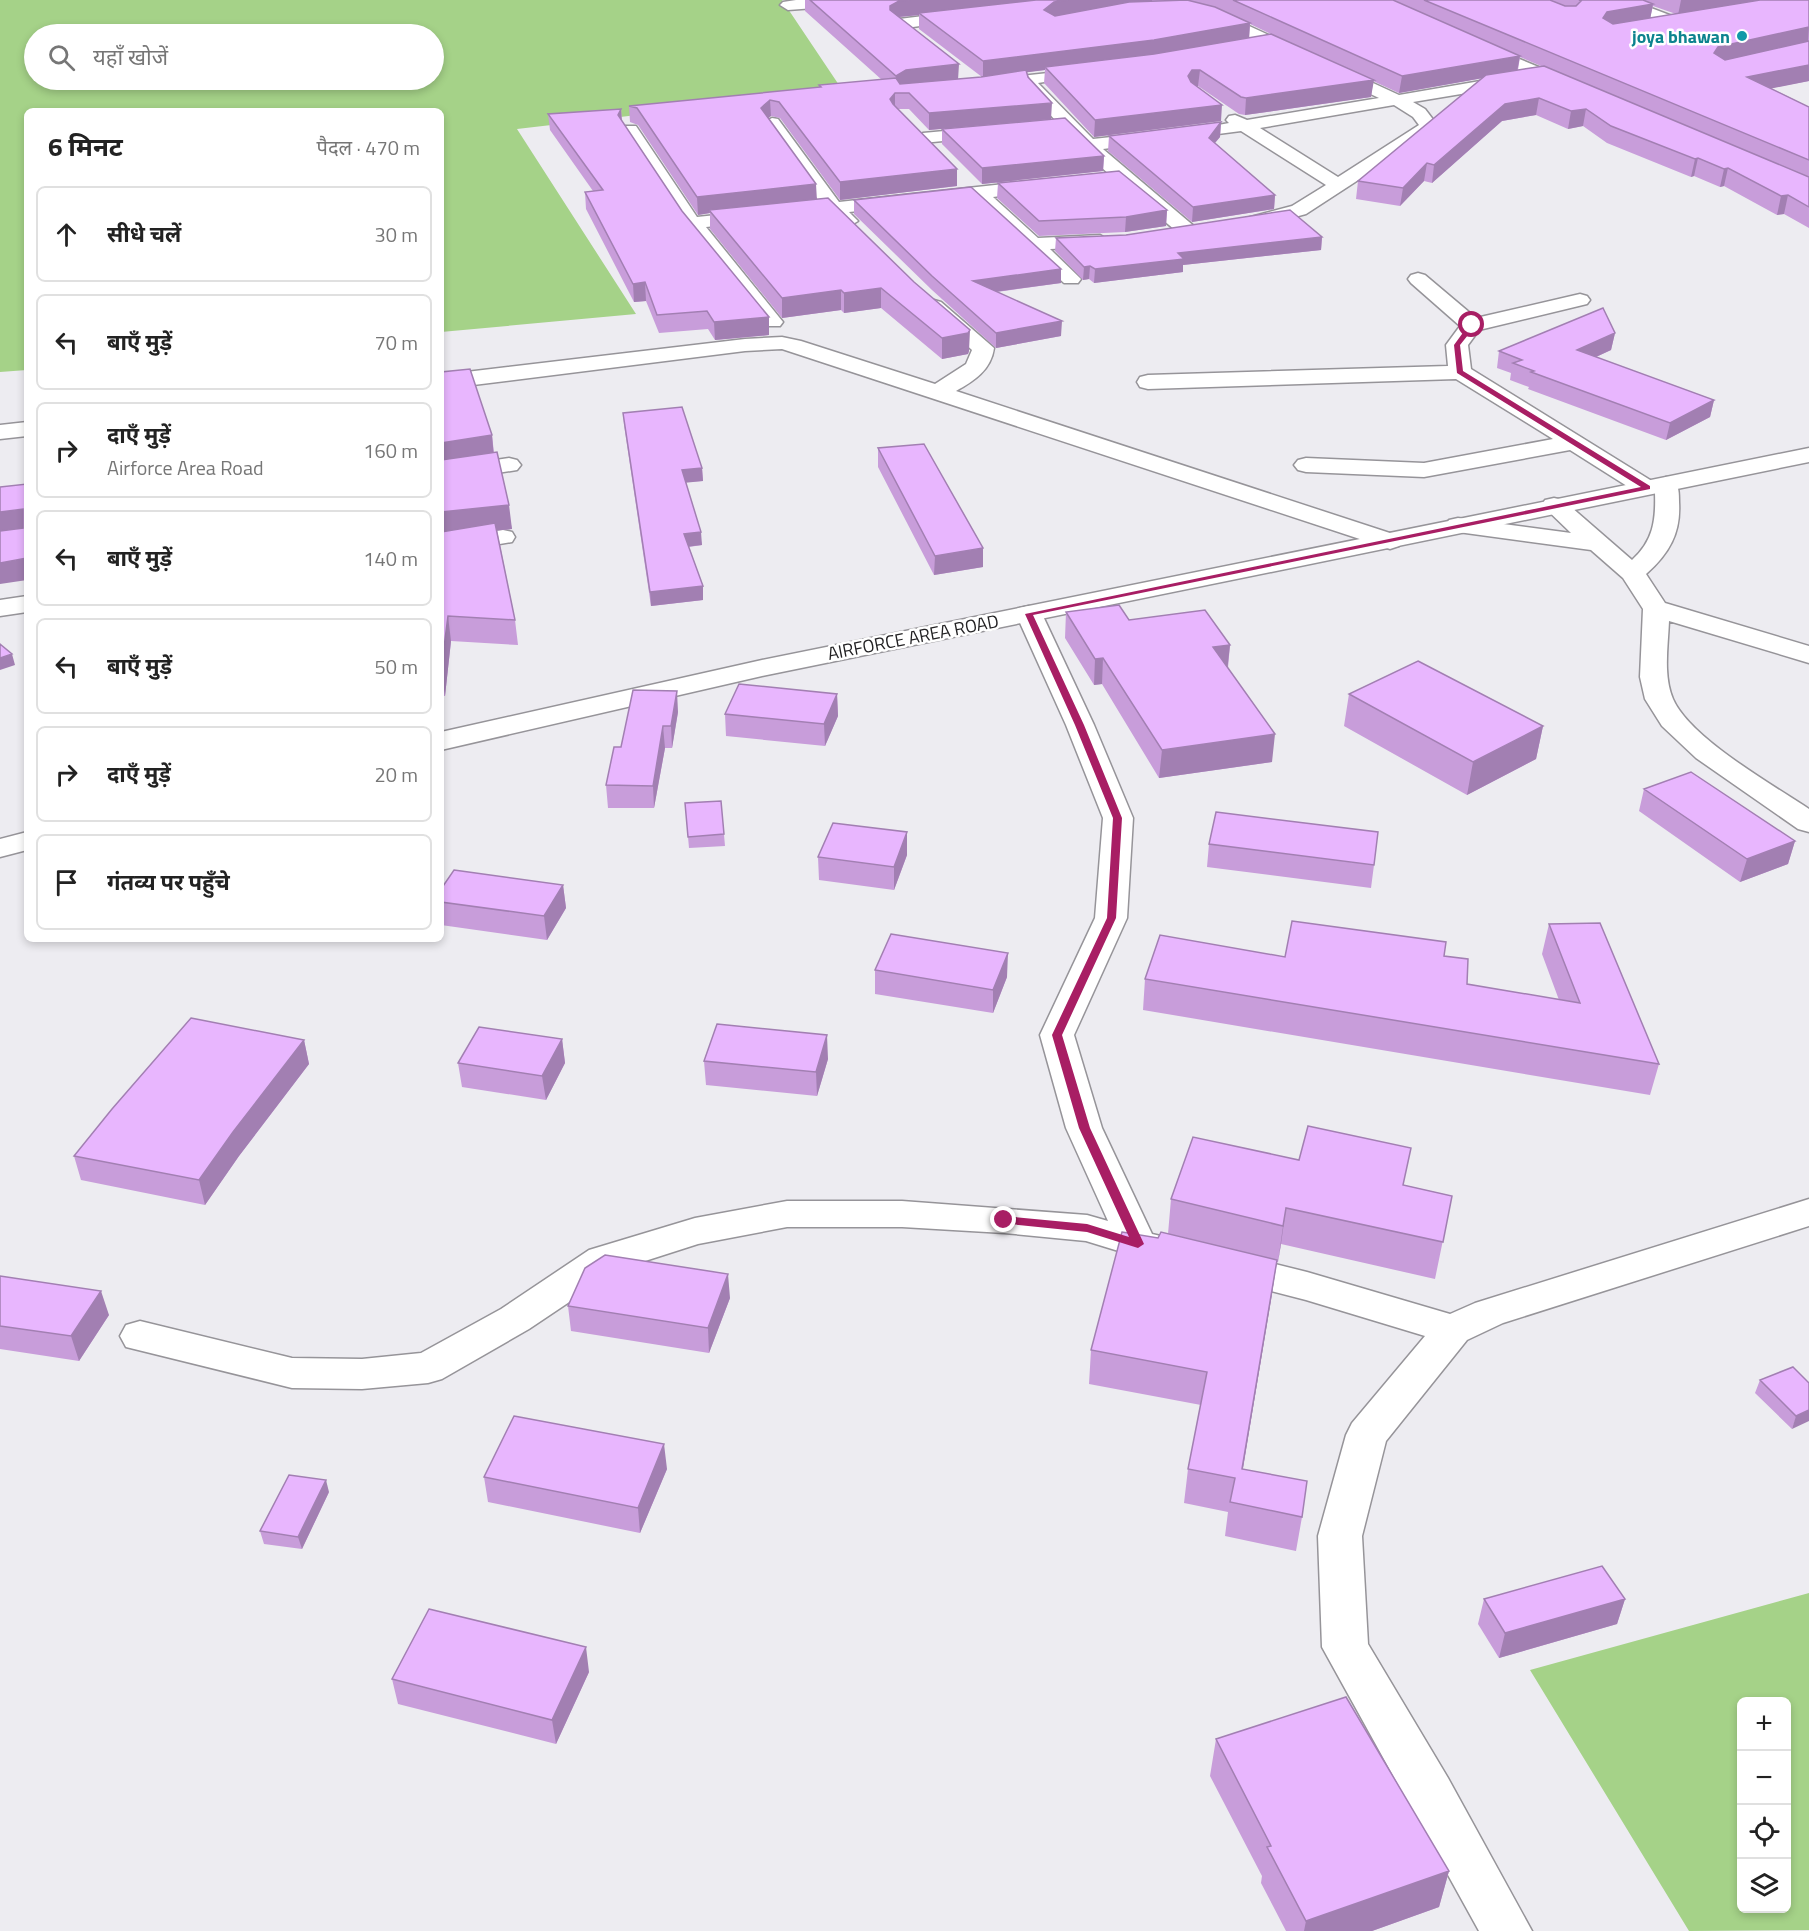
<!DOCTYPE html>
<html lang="hi">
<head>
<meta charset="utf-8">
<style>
  :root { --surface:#fff; --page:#f6f6f6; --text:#222; --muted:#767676; --line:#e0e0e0 }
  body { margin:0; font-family:"Titillium Web","Noto Sans Devanagari",sans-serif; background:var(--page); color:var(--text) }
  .controls { position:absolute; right:18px; bottom:18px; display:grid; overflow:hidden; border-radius:9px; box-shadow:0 3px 9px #0003 }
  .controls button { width:54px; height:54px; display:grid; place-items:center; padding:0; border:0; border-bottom:2px solid var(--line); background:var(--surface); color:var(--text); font:30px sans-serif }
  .stop { position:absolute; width:18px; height:18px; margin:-14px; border:4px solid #a81e64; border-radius:50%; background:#fff }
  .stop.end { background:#a81e64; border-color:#fff; box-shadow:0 2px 6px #0008 }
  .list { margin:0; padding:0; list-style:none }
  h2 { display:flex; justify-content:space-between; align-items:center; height:78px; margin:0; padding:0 24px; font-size:26px }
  h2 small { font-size:20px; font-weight:400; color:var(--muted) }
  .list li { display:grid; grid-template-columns:39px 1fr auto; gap:18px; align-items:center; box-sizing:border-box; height:96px; margin:0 12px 12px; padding:0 12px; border:2px solid var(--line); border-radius:9px }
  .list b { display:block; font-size:22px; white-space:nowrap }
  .list p { margin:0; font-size:20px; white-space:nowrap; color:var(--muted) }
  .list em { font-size:20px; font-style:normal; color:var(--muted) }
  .icon { flex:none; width:33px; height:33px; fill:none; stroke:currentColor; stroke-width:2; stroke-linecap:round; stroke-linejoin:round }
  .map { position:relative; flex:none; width:1809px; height:1931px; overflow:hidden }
  .search { position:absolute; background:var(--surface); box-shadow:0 3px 9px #0003; left:24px; top:24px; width:420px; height:66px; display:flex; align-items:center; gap:15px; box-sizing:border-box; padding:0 21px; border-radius:33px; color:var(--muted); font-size:22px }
  .panel { position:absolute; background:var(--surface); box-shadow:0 3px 9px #0003; left:24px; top:108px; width:420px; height:834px; border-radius:9px }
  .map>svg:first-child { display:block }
  .green { fill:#a5d288; fill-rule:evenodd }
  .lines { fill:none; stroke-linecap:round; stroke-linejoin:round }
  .minor-casing { stroke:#969499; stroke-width:3 }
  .tertiary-casing { stroke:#969499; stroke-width:3 }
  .minor { fill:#fff; fill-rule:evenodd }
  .tertiary { fill:#fff; fill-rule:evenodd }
  .wall { fill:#c89dda; fill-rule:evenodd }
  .shaded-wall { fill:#a27fb2 }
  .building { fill:#e8b6fe; stroke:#a27fb2; stroke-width:1.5 }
  .route { fill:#a81e64 }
  .culture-dot { fill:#0f9aa8; stroke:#fff; stroke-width:2 }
  .labels { text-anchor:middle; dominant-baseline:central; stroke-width:5; stroke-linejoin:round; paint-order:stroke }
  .far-culture-label { font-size:18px; font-weight:bold; fill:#0d838f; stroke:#fff; text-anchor:end }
  .far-street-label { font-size:18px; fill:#222123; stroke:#fff }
</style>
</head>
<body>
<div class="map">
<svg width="1809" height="1931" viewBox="0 0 1809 1931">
  <rect width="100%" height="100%" fill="#edecf1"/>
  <path class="green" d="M0,0H782L843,91L517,129L636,314L441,332V111H27V370L0,372ZM34,34H434V80H34Z
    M1809,1593V1930L1689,1931L1530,1670ZM1742,1702H1786V1908H1742Z"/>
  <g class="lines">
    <g class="minor-casing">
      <path id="minor" d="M796,0H875L868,4L788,10L780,5L783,2Z
        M1609,0H1630L1680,19L1683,22L1675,27L1670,25Z
        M1210,8L1399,95L1515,75L1523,80L1515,85L1413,102L1425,109L1438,126L1435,130L1306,214L1250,229L1240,223L1243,219L1292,206L1326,185L1241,131L1103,149L1195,227L1198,231L1195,235H1181L1120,184L1081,149L1029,91L1027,87L1029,84L985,90L977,85L985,80L1094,68L1096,71L1094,74L1038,83L1093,139L1213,126L1229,123L1226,120L1229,116L1235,115L1247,120L1379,98L1205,16L1202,13ZM1394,105L1413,117L1419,125L1338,177L1260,128Z
        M964,11L972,16L969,19L899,29L891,24L899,19Z
        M1476,41L1575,82L1577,86L1569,91L1563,90L1470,49L1468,46L1470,43Z
        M772,118L778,119L839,202L1041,180L1050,186L1048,190L993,197L1038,238L1100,235L1110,241L1100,247L1050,249L1081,279L1078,283H1064L973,199L849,212L858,221L848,227L841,225L830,214L706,227L783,322L780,326H766L685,227L621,130L624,126H636L697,217L821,204L763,123Z
        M987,127L993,128L996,132L993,136L923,143L914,138L923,133Z
        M1418,273L1425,275L1476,318L1580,294L1587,296L1590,300L1587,304L1479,330L1468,345L1471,369L1655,483L1666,477L1674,479C1679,486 1679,494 1679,502C1681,533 1669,554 1646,574L1665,603L1809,646V663L1669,621C1668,646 1663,676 1673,699C1690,738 1773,785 1809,809V832L1798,829L1696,758L1662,726L1645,699L1640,677L1643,609L1623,578L1591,550L1458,532L1449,530L1446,525L1449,520L1458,518L1571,533L1542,505L1545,500L1554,498L1563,500L1632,560C1653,541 1656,521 1655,493H1638L1570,450L1424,477L1306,472L1298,470L1294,465L1298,460L1306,458L1424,463L1553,439L1456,379L1148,389L1140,387L1137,382L1140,377L1148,375L1448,366L1446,345L1460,326L1411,283L1408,279L1411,275Z
        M934,300L941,302L994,348C991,370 974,381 956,391L1399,536L1403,541L1399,546L1390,549L1381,546L782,349L745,351L441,389V375L745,339L782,337L801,341L935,384L966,364L972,350L927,310L924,306L927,302Z
        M27,422V436L0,439V425Z
        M509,458L517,460L521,465L517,470L441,482V468Z
        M503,530L512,532L515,537L512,542L441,554V538Z
        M27,596V612L0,616V600Z
        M1029,606L1038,608L1042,614L1094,725L1133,818L1127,918L1074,1035L1102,1128L1152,1234L1165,1237L1170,1247L1165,1257L1151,1261L1086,1241L1004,1233L902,1227H787L698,1244L617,1270L529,1329L442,1379L428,1383L362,1389L292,1388L126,1347L120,1336L126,1325L140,1321L292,1358L362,1359L421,1353L501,1309L589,1250L695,1218L787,1201H902L1087,1215L1108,1221L1066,1128L1040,1035L1095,918L1103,818L1066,725L1016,614L1020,608Z
        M1809,1199V1226L1503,1323L1467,1340L1386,1441L1362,1536L1368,1644L1448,1778L1532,1931H1479L1322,1647L1318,1536L1346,1435L1352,1423L1425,1336L1306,1300L1216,1277L1211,1267L1216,1257L1230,1253L1307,1272L1450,1314L1475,1303Z"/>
    </g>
    <g class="tertiary-casing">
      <path id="tertiary" d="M1809,448V462L762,676L441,750V732L762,660Z
        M27,832V850L0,857V839Z"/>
    </g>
    <use href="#minor" class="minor"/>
    <use href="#tertiary" class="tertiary"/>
  </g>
  <path class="wall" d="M805,0H1809V81L1771,88L1809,107V228L1784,214L1777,215L1724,186L1720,187L1694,176L1691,177L1607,143L1583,126L1568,129L1536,115L1502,121L1432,183L1424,181L1400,206L1356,199L1358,181L1483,78L1399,93L1373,81L1371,97L1245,115L1239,114L1198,86H1197L1221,121L1094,137L1044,83L1045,70L1026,72L1051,119L1104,156L1103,171L982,184L942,144V129L1022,122L929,130L909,109H898L957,169V186L840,200L780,118L771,116L768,118L817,199L969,351L968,354L942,359L881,308L844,313L841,310L782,318L710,229V213L698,215L638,125L630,122L629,106L819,88V85L882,80L805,11ZM1653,6L1676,14L1650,18ZM919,15V29L982,77L958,79L898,17ZM1250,24L1271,34L1249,38ZM1520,57L1541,66L1518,70Z
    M621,109L622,121L682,211L769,317V335L715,340L708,329L659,333L646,301L634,302L586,209L585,192L593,191L550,130L548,114Z
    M1221,122L1220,137L1215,143L1275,195L1274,209L1192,222L1108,151L1109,136Z
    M998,183L1167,210L1166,226L1125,232L1039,236L997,198Z
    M854,200L1061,269V283L997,292L1061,336L996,348L932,290L854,214Z
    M1322,237L1321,250L1183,265V272L1094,283L1089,279L1083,280L1055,251L1056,238Z
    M1615,333L1611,350L1596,357L1714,400L1710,417L1666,440L1528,389L1529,387L1510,380L1511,373L1497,368L1499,351Z
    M441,372L492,435L494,453L512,529L497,530L515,620L518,645L451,641L445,696H441Z
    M623,413L702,468L703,481L686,482L702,545L689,547L703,586V600L651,606L624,425Z
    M878,448L983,567L934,575L878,467Z
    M1066,612L1129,620L1230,645L1228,668L1272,762L1159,778L1102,684L1094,685L1065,638Z
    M837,694L838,716L825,746L726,736L725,714Z
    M1349,694L1543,726L1536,759L1467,795L1344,726Z
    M678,712L672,748H665L654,808H608L606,785L621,747Z
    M1644,789L1795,841L1788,864L1740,882L1639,811Z
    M721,801L725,846L689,848L685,803Z
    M1209,844L1374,865L1371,888L1207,867Z
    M907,855L894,890L819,880L818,857Z
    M563,885L566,908L547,940L441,925V889Z
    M1549,924L1659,1064L1650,1095L1143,1010L1145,979L1444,956L1467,984L1559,1000L1542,954Z
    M875,970L1007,977L993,1013L875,994Z
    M562,1039L565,1063L546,1100L462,1087L458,1063Z
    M304,1040L309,1064L239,1156L205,1205L81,1180L74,1156Z
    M828,1059L817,1096L706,1085L704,1061Z
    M1404,1185L1452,1196L1435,1279L1281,1244L1278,1262H1277L1243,1469L1302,1517L1296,1551L1225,1536L1228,1512L1184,1503L1188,1469L1201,1405L1089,1384L1091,1350L1158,1238L1168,1234L1171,1199Z
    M0,1276L109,1315L79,1361L0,1349Z
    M730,1298L709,1353L571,1331L568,1306Z
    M1760,1380L1809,1383L1792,1429L1755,1393Z
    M667,1469L640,1533L488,1502L484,1477Z
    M329,1492L302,1549L264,1544L260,1531Z
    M1484,1599H1625L1617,1624L1499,1658L1478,1624Z
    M589,1672L556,1744L398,1704L392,1679Z
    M1216,1739L1449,1871L1439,1907L1372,1931H1286L1261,1883L1262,1876L1210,1776Z"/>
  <path class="shaded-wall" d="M910,0H1038L919,13V15L899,17L890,22V6L899,1Z
    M1068,0H1152V3L1054,18L1044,10L1054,2Z
    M1681,0H1773L1678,15Z
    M1653,4L1650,20L1600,34L1603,18L1607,12Z
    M1250,23L1249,39L1153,56L1045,67V70L983,78V61Z
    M1809,27L1808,42L1711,69L1714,53L1718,47Z
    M1520,56L1517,72L1399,93L1402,76Z
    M959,64L958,80L896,93V76L906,70Z
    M1809,65V81L1744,94L1747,77Z
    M1192,70H1200L1198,86L1191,87L1188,76Z
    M1374,80L1371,97L1245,115L1246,98Z
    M895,93V109L890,99Z
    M1539,98L1536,115L1502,121L1432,183L1434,165L1505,104Z
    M770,100L771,116L761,124V108Z
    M1052,103L1051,119L929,130V113Z
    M1222,105L1221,121L1094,137L1095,120Z
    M621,109L622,125L618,115Z
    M1586,109L1583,126L1568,129L1571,111Z
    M1221,122L1220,137L1207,152L1209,138Z
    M1104,156L1103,171L982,184V168Z
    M1698,158L1694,176L1691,177L1695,159Z
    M1427,163L1424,181L1400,206L1403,188Z
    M1728,168L1724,186L1720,187L1724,169Z
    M957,169V186L840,200V182Z
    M816,184L817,201L709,210L710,213L698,215L697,197Z
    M1275,195L1274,209L1192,222L1193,207Z
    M1788,195L1784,214L1777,215L1781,196Z
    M1167,210L1166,226L1125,232L1126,217Z
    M1322,237L1321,250L1183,265V272L1094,283L1095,269L1178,253Z
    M1090,266L1089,279L1083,280L1084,267Z
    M1061,269V283L972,295L973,281Z
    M645,282L646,301L634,302L633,284Z
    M881,288V308L844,313V293Z
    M841,290V310L782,318V298Z
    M769,317V335L715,340L714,322Z
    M1062,321L1061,336L996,348V333Z
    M970,330L969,351L968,354L942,359V338Z
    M1615,333L1611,350L1574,367L1577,350Z
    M1714,400L1710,417L1666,440L1670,423Z
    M492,435L494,458L441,466V443Z
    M702,468L703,481L683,483L682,470Z
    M509,505L512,529L441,536V512Z
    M23,509L27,529L0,532V512Z
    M701,532L702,545L685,547L684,534Z
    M983,548V567L934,575L935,556Z
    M27,558V580L0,584V563Z
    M703,586V600L651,606L650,592Z
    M448,616L451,641L445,696L441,671Z
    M1230,645L1227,672L1213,647Z
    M12,654L15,665L0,670V658Z
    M1103,658L1102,684L1094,685L1095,659Z
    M677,691L678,712L672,748L671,726Z
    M837,694L838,716L825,746L824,724Z
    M663,726L665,748L654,808L653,786Z
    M1543,726L1536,759L1467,795L1473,762Z
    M1275,734L1272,762L1159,778L1162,750Z
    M907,832V855L894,890V867Z
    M1795,841L1788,864L1740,882L1747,859Z
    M563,885L566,908L547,940L544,916Z
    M1008,953L1007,977L993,1013V990Z
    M827,1035L828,1059L817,1096L816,1072Z
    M562,1039L565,1063L546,1100L542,1076Z
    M304,1040L309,1064L239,1156L205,1205L199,1180L233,1132Z
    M1286,1208L1281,1244L1278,1262L1283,1226Z
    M1277,1260L1272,1294L1237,1503L1242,1469Z
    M728,1274L730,1298L709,1353L708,1328Z
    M101,1291L109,1315L79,1361L71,1336Z
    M1809,1410V1421L1792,1429L1796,1416Z
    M664,1444L667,1469L640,1533L638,1508Z
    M326,1480L329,1492L302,1549L298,1537Z
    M1625,1599L1617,1624L1499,1658L1505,1633Z
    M586,1647L589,1672L556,1744L552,1720Z
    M1449,1871L1439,1907L1372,1931H1304L1306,1921Z"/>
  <path class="building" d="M810,0H910L899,1L890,6V10L959,64L906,70L896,76Z
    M1036,0H1068L1054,2L1044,10L1055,16L1129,2L1187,0L1215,7L1250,23L1154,40L983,61L919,13Z
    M1233,0H1393L1520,56L1402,76Z
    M1424,0H1550L1565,6H1576L1581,1L1579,0H1643L1653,4L1607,12L1603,18L1613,24L1760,0H1809V27L1718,47L1714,53L1725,60L1809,41V65L1747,77L1809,107V160Z
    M1271,34L1374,80L1246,98L1241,97L1200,70H1192L1188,76L1191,82L1222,105L1095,120L1045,67L1154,54Z
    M1544,66L1809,177V207L1788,195L1781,196L1728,168L1724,169L1698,158L1695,159L1611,126L1586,109L1571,111L1539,98L1505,104L1434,165L1427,163L1403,188L1358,181L1486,75Z
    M1026,70L1028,77L1052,103L929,113L909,93H895L890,99L893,104L957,169L840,182L779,102L770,100L761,108L816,184L697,197L637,108L629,106L821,87L819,85L896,78L900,84L981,77Z
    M621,109L618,115L682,211L769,317L714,322L707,311L657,315L645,282L633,284L585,192L603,190L548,114Z
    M1065,118L1104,156L982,168L942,129Z
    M1221,122L1209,138L1275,195L1193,207L1109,136Z
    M1119,171L1167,210L1126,217L1039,221L998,183Z
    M971,187L1061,269L973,281L1062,321L996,333L932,276L854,200Z
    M828,198L914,282L970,330L968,333L942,338L881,288L844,293L841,290L782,298L709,210Z
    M1290,210L1322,237L1178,253L1184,259L1095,269L1090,266L1084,267L1056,238L1126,235Z
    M1603,308L1615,333L1577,350L1714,400L1670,423L1531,372L1534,371L1513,363L1522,360L1499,351Z
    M470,369L492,435L441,443V372Z
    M682,407L702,468L682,470L701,532L684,534L703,586L650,592L623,413Z
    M924,444L983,548L935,556L878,448Z
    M497,452L509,505L441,512V460Z
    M27,484V558L0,563V531L23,528V509L0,512V487Z
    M495,523L515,620L448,616L441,671V532Z
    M1119,605L1129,620L1205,610L1230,645L1213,647L1275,734L1162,750L1103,658L1095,659L1066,612Z
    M0,644L12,654L0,658Z
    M1418,661L1543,726L1473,762L1349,694Z
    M739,684L837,694L824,724L725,714Z
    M633,690L677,691L671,726H663L653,786L606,785L614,747H621Z
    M1691,772L1795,841L1747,859L1644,789Z
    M721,801L724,834L688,837L685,803Z
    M1216,812L1378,832L1374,865L1209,844Z
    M833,823L907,832L894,867L818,857Z
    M454,870L563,885L544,916L441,902V889Z
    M1292,921L1446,942L1444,956L1468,959L1467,984L1580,1003L1549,924L1600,923L1659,1064L1145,979L1160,935L1285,957Z
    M891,934L1008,953L993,990L875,970Z
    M191,1018L304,1040L233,1132L199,1180L74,1156L112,1109Z
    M717,1024L827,1035L816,1072L704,1061Z
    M479,1027L562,1039L542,1076L458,1063Z
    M1308,1126L1411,1148L1403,1185L1452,1196L1443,1242L1286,1208L1283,1226L1171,1199L1193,1137L1299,1160Z
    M1122,1232L1158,1238L1161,1232L1277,1260L1242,1469L1307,1481L1302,1517L1230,1502L1235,1478L1188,1469L1207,1372L1091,1350Z
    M605,1255L728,1274L708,1328L568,1306L585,1268Z
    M0,1276L101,1291L71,1336L0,1326Z
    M1793,1367L1809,1383V1410L1796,1416L1760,1380Z
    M514,1416L664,1444L638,1508L484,1477Z
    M289,1475L326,1480L298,1537L260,1531Z
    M1602,1566L1625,1599L1505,1633L1484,1599Z
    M429,1609L586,1647L552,1720L392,1679Z
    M1346,1697L1449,1871L1306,1921L1267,1847L1271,1846L1216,1739Z"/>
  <path class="route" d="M1470,323L1476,325L1460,345L1463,371L1650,486V489L1033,615L1084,725L1122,818L1116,918L1062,1035L1090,1128L1144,1244L1138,1248L1087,1232L1000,1223L998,1220L1004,1216L1087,1224L1129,1237L1079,1128L1052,1035L1107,918L1113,818L1075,725L1025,614L1641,487L1457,373L1454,345Z"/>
  <circle class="culture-dot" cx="1742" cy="36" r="6"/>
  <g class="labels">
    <g class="far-culture-label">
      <text x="1730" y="36">joya bhawan</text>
    </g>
    <g class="far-street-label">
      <text transform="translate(913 637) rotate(-11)">AIRFORCE AREA ROAD</text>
    </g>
  </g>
</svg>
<div class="controls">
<button>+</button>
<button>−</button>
<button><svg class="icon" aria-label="locate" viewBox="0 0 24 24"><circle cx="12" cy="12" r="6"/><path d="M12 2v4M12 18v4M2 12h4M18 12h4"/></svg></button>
<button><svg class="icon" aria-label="layers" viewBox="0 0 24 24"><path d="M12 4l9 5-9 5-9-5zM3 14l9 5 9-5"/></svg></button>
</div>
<div class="stop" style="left:1472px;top:325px"></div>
<div class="stop end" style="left:1004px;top:1220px"></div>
<div class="search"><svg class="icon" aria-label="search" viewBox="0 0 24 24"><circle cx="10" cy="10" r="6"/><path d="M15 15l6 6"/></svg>यहाँ खोजें</div>
<section class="panel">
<h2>6 मिनट<small>पैदल · 470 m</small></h2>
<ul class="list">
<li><svg class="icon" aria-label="ahead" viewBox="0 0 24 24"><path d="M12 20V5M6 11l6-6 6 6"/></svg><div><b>सीधे चलें</b></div><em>30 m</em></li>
<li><svg class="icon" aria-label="left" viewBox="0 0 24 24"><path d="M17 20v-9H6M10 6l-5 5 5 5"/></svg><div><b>बाएँ मुड़ें</b></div><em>70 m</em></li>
<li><svg class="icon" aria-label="right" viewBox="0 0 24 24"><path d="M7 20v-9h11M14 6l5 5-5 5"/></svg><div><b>दाएँ मुड़ें</b><p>Airforce Area Road</p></div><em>160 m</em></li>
<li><svg class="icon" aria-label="left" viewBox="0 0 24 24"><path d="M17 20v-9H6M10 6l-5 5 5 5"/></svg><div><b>बाएँ मुड़ें</b></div><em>140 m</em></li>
<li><svg class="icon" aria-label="left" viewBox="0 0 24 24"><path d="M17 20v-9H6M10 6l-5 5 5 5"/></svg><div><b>बाएँ मुड़ें</b></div><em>50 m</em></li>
<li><svg class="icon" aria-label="right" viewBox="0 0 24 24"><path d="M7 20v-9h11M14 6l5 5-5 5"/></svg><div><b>दाएँ मुड़ें</b></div><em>20 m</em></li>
<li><svg class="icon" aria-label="arrive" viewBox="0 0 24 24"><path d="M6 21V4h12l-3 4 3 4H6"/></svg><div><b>गंतव्य पर पहुँचे</b></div></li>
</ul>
</section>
</div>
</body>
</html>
